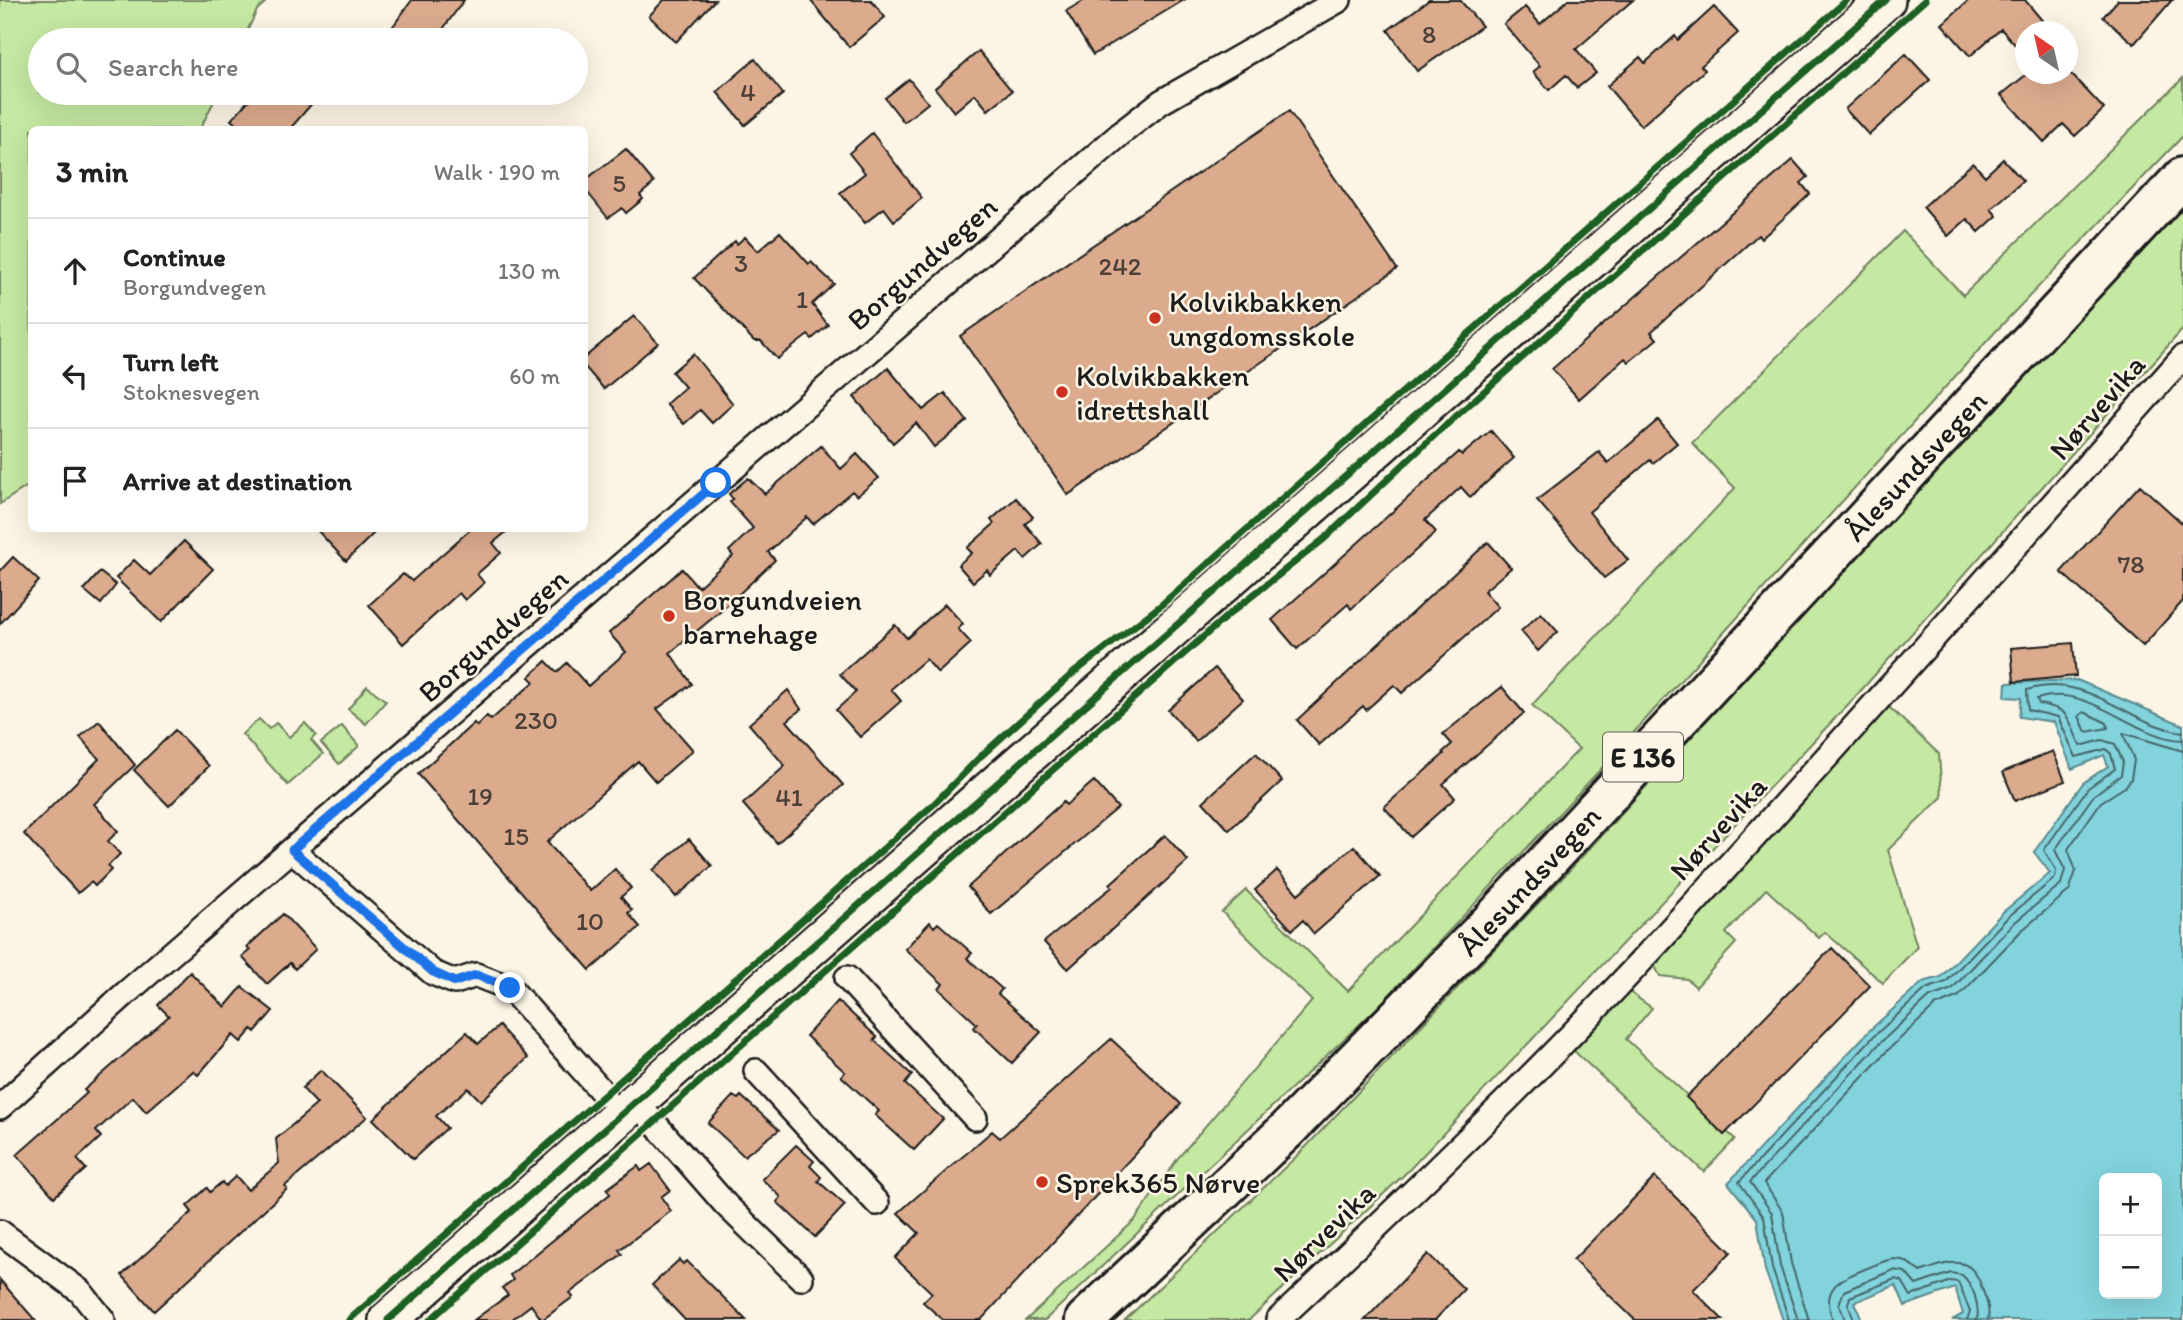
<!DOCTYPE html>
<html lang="en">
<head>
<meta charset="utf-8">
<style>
  :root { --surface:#fff; --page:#f6f6f6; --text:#222; --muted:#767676; --line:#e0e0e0 }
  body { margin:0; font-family:Itim,sans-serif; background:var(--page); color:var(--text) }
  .controls { position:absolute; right:21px; bottom:21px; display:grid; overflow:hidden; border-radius:10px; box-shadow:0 7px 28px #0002 }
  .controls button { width:63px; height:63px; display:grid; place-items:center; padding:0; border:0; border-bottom:2px solid var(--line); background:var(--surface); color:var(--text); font:35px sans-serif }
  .compass { position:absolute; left:2015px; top:21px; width:63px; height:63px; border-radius:50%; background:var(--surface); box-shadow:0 7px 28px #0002; rotate:326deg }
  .stop { position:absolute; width:21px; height:21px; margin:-16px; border:5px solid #1a73e8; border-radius:50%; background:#fff }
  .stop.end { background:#1a73e8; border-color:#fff; box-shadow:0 2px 7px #0008 }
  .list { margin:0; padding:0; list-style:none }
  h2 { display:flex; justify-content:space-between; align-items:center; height:91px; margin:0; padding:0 28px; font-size:30px }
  h2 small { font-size:23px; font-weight:400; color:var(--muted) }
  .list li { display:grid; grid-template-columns:46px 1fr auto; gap:21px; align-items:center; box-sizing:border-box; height:105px; padding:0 28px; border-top:2px solid var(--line) }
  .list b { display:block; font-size:26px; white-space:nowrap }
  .list p { margin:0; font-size:23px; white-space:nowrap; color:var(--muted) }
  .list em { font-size:23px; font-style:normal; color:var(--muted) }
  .icon { flex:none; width:38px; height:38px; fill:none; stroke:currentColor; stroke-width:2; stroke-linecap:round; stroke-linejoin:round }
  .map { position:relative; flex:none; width:2183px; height:1320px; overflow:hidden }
  .search { position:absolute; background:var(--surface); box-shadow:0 7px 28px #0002; left:28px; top:28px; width:560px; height:77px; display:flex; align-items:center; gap:18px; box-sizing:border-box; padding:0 24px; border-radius:38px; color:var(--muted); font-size:26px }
  .panel { position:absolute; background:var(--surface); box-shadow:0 7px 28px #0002; left:28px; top:126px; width:560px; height:406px; border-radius:10px }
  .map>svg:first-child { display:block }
  .green { fill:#c5e8a2; stroke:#70825f; stroke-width:2 }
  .water { fill:#82d3dc; stroke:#598a8f; stroke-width:2; fill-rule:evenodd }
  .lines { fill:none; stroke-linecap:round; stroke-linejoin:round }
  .shore { stroke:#456569; stroke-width:2 }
  .building { fill:#dcab8e; stroke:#1c1c1c; stroke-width:2 }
  .minor-casing { stroke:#1c1c1c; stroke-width:28 }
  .primary-casing { stroke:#1c1c1c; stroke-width:42 }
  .trunk-casing { stroke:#1c1c1c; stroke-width:44 }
  .minor { stroke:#fcf5e5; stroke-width:23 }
  .primary { stroke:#fcf5e5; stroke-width:37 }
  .trunk { stroke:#fcf5e5; stroke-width:38 }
  .cycleway-casing { stroke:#fcf5e5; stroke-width:11 }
  .cycleway { stroke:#1b5e20; stroke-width:7 }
  .route { stroke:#1a73e8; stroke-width:9 }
  .poi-dot { fill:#c8321e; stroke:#fcf5e5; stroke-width:2.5 }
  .labels { text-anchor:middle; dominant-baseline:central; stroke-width:5; stroke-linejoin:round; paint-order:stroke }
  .number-label { font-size:26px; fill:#4c4038 }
  .shield { fill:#fcf5e5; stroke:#5f5d58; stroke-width:2 }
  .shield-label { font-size:28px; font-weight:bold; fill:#1c1c1c }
  .street-label { font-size:30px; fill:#1c1c1c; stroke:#fcf5e5 }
  .poi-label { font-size:30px; fill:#1c1c1c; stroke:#fcf5e5; text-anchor:start }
</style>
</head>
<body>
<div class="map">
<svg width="2183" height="1320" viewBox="0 0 2183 1320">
  <rect width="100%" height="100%" fill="#fcf5e5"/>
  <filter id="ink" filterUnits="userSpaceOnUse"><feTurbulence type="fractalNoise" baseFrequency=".0143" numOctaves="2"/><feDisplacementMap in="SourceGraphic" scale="14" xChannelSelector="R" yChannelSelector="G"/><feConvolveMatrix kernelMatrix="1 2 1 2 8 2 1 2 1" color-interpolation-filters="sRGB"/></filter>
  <g filter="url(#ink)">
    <path class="green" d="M0,0H268L257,10L243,40H40V93H218L200,129L32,130L31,480L29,485L0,504Z
      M2183,78V136L1997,330L1599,771L1377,1008L1045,1320H1026L1134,1221L1178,1158L1312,1001L1222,912L1246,890L1348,991L1579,749L1532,705L1735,488L1692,443L1903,231L1963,295Z
      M2183,200V329L1856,696L1408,1171L1249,1320H1125L1301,1152L1566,874Z
      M367,686L386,701L366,724L348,709Z
      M1889,707L1939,754L1942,797L1888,850L1917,947L1883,983L1825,932L1819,938L1766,889L1726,933L1736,943L1696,987L1687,979L1660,976L1653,963Z
      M259,719L269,729L276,723L289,737L305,723L316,735L311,740L323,754L288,785L242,734Z
      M342,726L359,746L339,764L321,743Z
      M1628,991L1652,1008L1626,1039L1735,1139L1704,1172L1574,1051Z"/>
    <path class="water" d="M2077,680L2183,725V1320H1952L1963,1314L1955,1288L1905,1306L1896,1285L1855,1302L1862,1320H1783L1765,1270L1757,1219L1728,1183L1869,1031L1923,982L1941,977L2003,912L2050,873L2034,852L2083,783L2108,766L2104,755L2072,769L2054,722L2019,717L2021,698L2005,697L2006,683ZM2104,1178H2157V1294H2104Z"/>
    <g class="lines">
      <path class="shore" d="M2084,712L2107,723L2108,728L2086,732L2079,716Z
        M1789,1320L1772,1268L1764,1217L1739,1182L1874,1036L1926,989L1946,982L2008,917L2055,878L2056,870L2044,850L2088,788L2115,769L2111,754L2106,749L2076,757L2058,717L2028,710L2027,690C2089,671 2127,725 2183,732
        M1798,1320L1780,1266L1772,1213L1750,1182L1881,1042L1930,997L1952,989L2014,923L2061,884L2065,870L2055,850L2094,795L2121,775L2123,762L2115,744L2102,740L2081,746C2066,719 2074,710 2039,704L2037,699C2090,682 2132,738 2183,740
        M1809,1320L1791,1263L1783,1212L1764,1183L1888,1050L1935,1006L1959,996L2021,931L2069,891L2076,871L2068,849L2101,802L2125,787L2131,779L2134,760L2123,733L2183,751
        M1833,1320C1819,1285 1843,1278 1870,1267C1880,1263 1891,1257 1902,1260C1909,1262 1914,1267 1920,1272C1948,1263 1970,1251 1982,1288C1986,1299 1990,1308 1988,1320
        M1845,1320L1839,1304L1844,1291L1893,1270L1905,1272L1916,1285L1951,1273L1962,1275C1973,1284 1980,1306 1977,1320
        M1854,1320L1848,1304L1850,1297L1895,1279L1902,1281L1911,1296L1951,1281L1958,1282L1970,1311L1967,1320"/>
    </g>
    <path class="building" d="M412,0H464L435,40H383Z
      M664,0H715L676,42L649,16Z
      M810,0H871L885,17L849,47Z
      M1085,0H1184L1093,55L1066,11Z
      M1429,0H1460L1482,26L1417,71L1388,30Z
      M1568,0H1633L1576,49L1596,73L1577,88L1566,75L1549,90L1533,72L1540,66L1504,24L1525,7L1540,24Z
      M1969,0H2025L2045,24L2036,32H2026V41L2018,48L2001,29L1970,56L1942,24Z
      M2118,0H2172L2134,44L2103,17Z
      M1714,7L1738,33L1701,66L1705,70L1641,126L1607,86L1640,57L1645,63L1675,36L1678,40Z
      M979,51L1012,91L988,110L975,94L954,112L935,88Z
      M1906,54L1930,80L1869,135L1845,109Z
      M755,59L783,94L745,125L717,92Z
      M2027,74H2071L2104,109L2075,136L2063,124L2044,142L2001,95Z
      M909,79L928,103L904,122L885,98Z
      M255,93H321L289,130H243L231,120Z
      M1289,111L1397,269L1068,495L960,336Z
      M872,133L922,198L894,221L884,208L865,223L840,193L865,173L849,153Z
      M626,149L654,183L640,195L643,199L626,213L622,208L608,218L584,188V181Z
      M2003,159L2023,181L1991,209L1997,216L1979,232L1967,219L1948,236L1923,207L1973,163L1985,176Z
      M1793,160L1808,177L1801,183L1810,194L1761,239L1758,235L1651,332L1657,339L1629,362L1625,358L1579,399L1552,369Z
      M780,232L809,264L811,262L834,284L812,304L828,325L812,339L808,335L777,359L761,341H754L694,278L735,241L737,244L745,237L758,251Z
      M634,316L658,343L604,389L584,366V358Z
      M693,354L733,404L712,423L700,410L684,424L666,404L685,387L672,372Z
      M888,368L923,410L945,393L967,421L934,447L916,423L893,443L854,397Z
      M1658,420L1677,443L1653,463L1650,460L1589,512L1628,560L1604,578L1537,500L1599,452L1608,463Z
      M1491,431L1514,458L1470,497L1461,487L1425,520L1436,532L1351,609L1348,604L1297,649L1272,620L1459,452L1462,455Z
      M821,446L841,469L857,454L879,478L857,496L852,491L813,524L807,517L768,552L775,560L720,612L670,653L692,684L657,709L693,750L656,782L638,761L547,842L590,891L615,869L631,888L621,897L632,910L628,913L640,927L590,970L418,774L474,723L477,726L487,716L491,720L534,682L529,677L546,661L557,672L567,663L588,686L626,652L609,633L682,569L698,587L733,556L729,551L753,528L730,502L733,499L729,494L748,478L765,494Z
      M2140,485L2183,524V601L2143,646L2061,572Z
      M1016,498L1033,517L1025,524L1042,544L1025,559L1018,551L990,575L987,570L973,582L958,565L972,553L967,548L994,524L991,520Z
      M315,528H379L346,561Z
      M472,528H511L493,543L501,553L477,574L484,583L465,600L459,593L403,644L369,605L403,574L412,581Z
      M184,541L213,569L161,622L116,578L134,560L150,575Z
      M1488,542L1511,568L1484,591L1498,607L1402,693L1394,685L1366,710L1363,706L1319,745L1297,720Z
      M13,557L39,581L0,624V571Z
      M100,572L116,585L101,604L84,590Z
      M945,604L963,624L958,629L971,643L938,673L926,659L891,689L901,701L860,737L836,710L856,692L840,674L895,625L907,638Z
      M1541,613L1558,632L1538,651L1521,631Z
      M2073,643L2076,676L2014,682L2011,648Z
      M1215,668L1243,699L1196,741L1168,710Z
      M1502,687L1524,713L1443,784L1455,798L1411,837L1384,807L1444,754L1443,752L1452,744L1443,734Z
      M788,690L801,709L787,721L843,785L777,843L743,804L785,766L749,724Z
      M99,721L135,765L94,804L118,831L108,841L120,854L108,866L111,870L95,886L91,882L78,893L24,834L99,759L80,737Z
      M175,730L209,766L169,806L134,770Z
      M2053,751L2065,781L2015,801L2003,772Z
      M1256,753L1282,781L1229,830L1203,802Z
      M1094,781L1118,808L991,914L968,887L1063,802L1066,805Z
      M1165,835L1188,861L1068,969L1044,942L1112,887L1110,884Z
      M689,839L712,866L676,897L653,870Z
      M1354,846L1380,876L1314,934L1303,920L1292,930L1255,890L1277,870L1298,894Z
      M283,914L316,949L295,969L290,963L267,984L242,957L250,950L247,947Z
      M930,922L934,927L938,923L972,953L967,958L1002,989L998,994L1041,1032L1012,1063L974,1028L977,1024L939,989L943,984L905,949Z
      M1832,948L1870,986L1724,1135L1686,1097Z
      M190,972L225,1007L242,987L273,1011L255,1032L252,1029L241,1042L233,1035L198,1075L193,1071L146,1112L133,1097L96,1131L101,1137L77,1159L86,1169L54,1197L17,1155L87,1093L84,1090L169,1016L158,1005Z
      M838,1001L877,1037L874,1040L912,1075L905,1084L943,1119L914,1150L875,1115L879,1111L841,1076L845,1072L806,1036Z
      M499,1026L528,1058L481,1101L468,1088L436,1116L447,1128L413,1159L373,1119L467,1032L478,1044Z
      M1111,1039L1181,1104L981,1320H943L923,1302L932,1293L895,1258L919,1233L898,1213L992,1131L1000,1138Z
      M321,1070L367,1117L285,1186L287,1189L154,1311L122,1275L192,1212L187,1206L207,1188L210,1192L222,1182L225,1186L236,1176L248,1190L279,1163L276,1139L317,1104L302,1088Z
      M733,1096L738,1099L741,1096L779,1130L744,1156L708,1123Z
      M796,1145L814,1161L810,1166L821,1177L818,1181L845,1205L815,1237L777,1202L781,1197L762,1179Z
      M651,1164L670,1190L661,1197L671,1211L619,1250L622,1254L570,1293L573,1297L542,1320L531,1305L511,1320H474L508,1295L502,1288L513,1280L510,1275L610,1194L607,1189L638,1166L641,1171Z
      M1655,1177L1731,1252L1693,1290L1723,1320H1635L1573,1260Z
      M1428,1254L1464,1289L1435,1320H1365Z
      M679,1260L683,1264L687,1261L746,1320H685L652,1285Z
      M0,1280L35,1320H0Z"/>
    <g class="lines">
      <g class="minor-casing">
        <path id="minor" d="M292,850L433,973L455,982L476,975L510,988L604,1094
          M847,978L975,1118
          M756,1071L877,1203
          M636,1102L726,1205L801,1278
          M0,1107L126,993L1125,130L1161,102L1339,0
          M0,1232L80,1291L103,1320
          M1278,1320C1399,1207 1520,1091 1633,970C1819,768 2001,563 2183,357"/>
      </g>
      <g class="primary-casing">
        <path id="primary" d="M388,1320L1886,0"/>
      </g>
      <g class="trunk-casing">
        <g id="trunk">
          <path id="s1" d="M1085,1320L1286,1131L1496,916L2183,177"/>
        </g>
      </g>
      <use href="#minor" class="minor"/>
      <use href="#primary" class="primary"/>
      <use href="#trunk" class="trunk"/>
      <g class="cycleway-casing">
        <path id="cycleway" d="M349,1320L934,804L980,757L1071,675L1160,606L1847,0
          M388,1320L1886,0
          M430,1320L1228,615L1324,539L1436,434L1925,0"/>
      </g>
      <use href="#cycleway" class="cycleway"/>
    </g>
  </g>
  <g class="lines" filter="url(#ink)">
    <path class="route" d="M510,988L476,975L455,982L433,972L292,850L716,483"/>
  </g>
  <g class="poi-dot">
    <circle cx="1155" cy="318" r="7"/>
    <circle cx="1062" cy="392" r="7"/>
    <circle cx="669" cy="616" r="7"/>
    <circle cx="1042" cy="1182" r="7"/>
  </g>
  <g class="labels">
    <g class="number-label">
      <text x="1429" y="34">8</text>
      <text x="748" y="92">4</text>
      <text x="619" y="183">5</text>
      <text x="741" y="263">3</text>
      <text x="1120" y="266">242</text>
      <text x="802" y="299">1</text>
      <text x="2131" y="564">78</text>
      <text x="536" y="720">230</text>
      <text x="480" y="796">19</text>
      <text x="789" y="797">41</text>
      <text x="516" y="836">15</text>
      <text x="590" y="921">10</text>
    </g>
    <rect class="shield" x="1603" y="732.5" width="80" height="49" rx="5"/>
    <g class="shield-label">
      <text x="1643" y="757">E 136</text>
    </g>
    <g class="street-label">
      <text transform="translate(922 263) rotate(-41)">Borgundvegen</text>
      <text transform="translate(2097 407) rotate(-49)">Nørvevika</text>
      <text stroke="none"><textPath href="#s1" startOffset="1192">Ålesundsvegen</textPath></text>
      <text transform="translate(493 635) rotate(-41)">Borgundvegen</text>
      <text transform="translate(1718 828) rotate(-48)">Nørvevika</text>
      <text stroke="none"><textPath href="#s1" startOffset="625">Ålesundsvegen</textPath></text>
      <text transform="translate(1324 1232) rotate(-44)">Nørvevika</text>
    </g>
    <g class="poi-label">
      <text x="1169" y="301">Kolvikbakken<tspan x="1169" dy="34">ungdomsskole</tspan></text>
      <text x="1076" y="375">Kolvikbakken<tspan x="1076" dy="34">idrettshall</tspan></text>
      <text x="683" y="599">Borgundveien<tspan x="683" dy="34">barnehage</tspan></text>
      <text x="1056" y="1182">Sprek365 Nørve</text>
    </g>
  </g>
</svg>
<div class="controls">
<button>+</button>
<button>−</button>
</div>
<svg class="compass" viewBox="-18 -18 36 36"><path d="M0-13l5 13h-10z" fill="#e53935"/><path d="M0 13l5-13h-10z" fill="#767676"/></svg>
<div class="stop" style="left:716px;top:483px"></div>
<div class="stop end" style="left:510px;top:988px"></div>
<div class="search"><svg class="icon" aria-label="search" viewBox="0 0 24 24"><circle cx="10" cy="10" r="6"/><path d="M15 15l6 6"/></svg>Search here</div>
<section class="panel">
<h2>3 min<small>Walk · 190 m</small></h2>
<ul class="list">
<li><svg class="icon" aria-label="ahead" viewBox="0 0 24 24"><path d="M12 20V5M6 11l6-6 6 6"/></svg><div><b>Continue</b><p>Borgundvegen</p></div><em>130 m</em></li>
<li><svg class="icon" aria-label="left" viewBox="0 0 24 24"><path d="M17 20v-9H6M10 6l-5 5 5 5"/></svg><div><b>Turn left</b><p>Stoknesvegen</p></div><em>60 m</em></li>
<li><svg class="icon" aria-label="arrive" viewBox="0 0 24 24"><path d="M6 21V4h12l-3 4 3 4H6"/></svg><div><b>Arrive at destination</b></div></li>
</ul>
</section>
</div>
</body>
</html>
